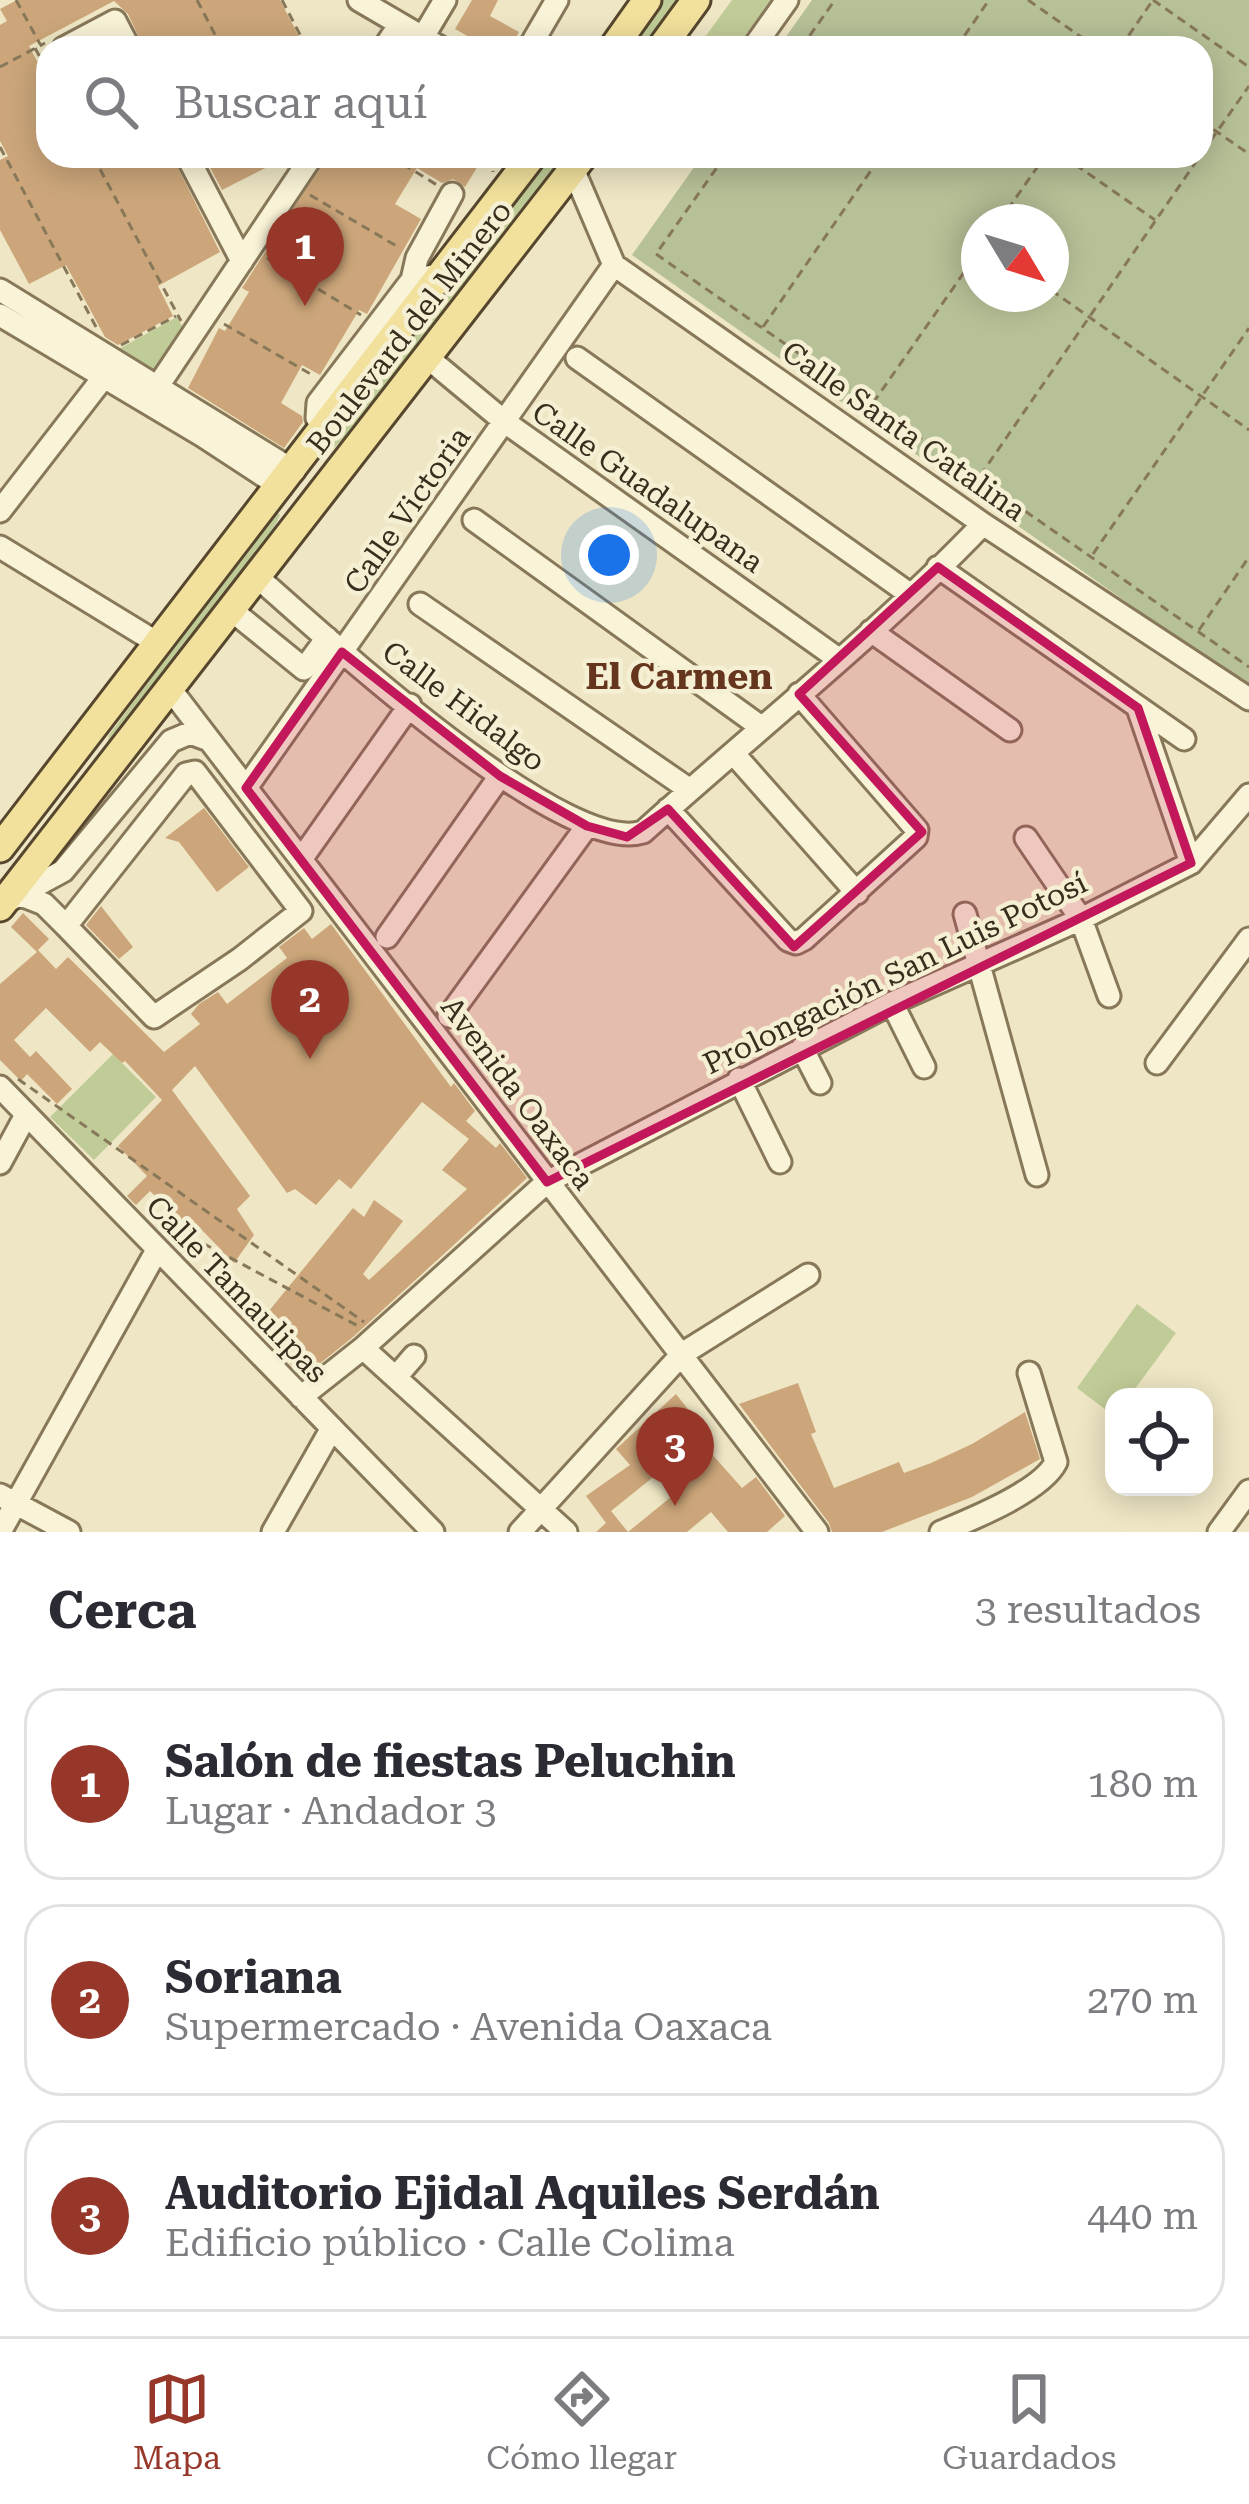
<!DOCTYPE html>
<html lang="es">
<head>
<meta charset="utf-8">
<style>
  :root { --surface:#fff; --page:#f7f7f7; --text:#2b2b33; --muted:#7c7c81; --line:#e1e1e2; --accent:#97372a }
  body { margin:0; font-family:"Roboto Serif",serif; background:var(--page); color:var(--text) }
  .controls { position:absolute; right:36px; bottom:36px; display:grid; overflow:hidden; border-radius:24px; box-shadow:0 6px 30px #0003 }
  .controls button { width:108px; height:108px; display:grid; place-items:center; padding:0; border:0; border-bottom:3px solid var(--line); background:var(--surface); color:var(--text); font:60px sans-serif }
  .compass { position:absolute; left:961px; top:204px; width:108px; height:108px; border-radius:50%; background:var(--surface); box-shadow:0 6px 30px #0003; rotate:128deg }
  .you { position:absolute; left:609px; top:555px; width:42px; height:42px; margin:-30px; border:9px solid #fff; border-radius:50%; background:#1a73e8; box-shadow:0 0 0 18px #1a73e833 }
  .badge { display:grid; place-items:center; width:78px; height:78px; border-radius:50%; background:var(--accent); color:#fff; font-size:39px; font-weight:700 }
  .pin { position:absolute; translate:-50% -99px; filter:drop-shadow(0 3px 6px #0008) }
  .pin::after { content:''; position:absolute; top:63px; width:42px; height:36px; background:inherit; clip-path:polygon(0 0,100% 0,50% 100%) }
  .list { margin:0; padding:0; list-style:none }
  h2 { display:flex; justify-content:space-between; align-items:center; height:156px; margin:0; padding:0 48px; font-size:51px }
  h2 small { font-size:39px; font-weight:400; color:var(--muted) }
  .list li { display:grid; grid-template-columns:78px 1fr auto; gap:36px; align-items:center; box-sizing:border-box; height:192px; margin:0 24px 24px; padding:0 24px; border:3px solid var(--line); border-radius:36px }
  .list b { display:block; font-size:45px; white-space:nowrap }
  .list p { margin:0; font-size:39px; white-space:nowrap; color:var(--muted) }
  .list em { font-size:39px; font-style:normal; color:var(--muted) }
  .icon { flex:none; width:66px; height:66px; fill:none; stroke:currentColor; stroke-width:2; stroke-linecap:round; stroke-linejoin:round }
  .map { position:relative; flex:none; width:1249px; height:1532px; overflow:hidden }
  .search { position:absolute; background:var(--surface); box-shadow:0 6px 30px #0003; left:36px; right:36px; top:36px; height:132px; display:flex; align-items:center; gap:30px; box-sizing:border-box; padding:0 42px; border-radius:36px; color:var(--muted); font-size:45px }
  .sheet { height:804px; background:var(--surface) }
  nav { display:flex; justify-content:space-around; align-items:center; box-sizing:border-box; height:168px; border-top:3px solid var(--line); background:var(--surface); font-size:33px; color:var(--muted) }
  nav a { display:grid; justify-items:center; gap:6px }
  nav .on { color:var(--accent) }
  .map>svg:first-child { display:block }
  .green { fill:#c0cc97 }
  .cemetery { fill:#b7c197; fill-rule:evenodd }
  .building { fill:#cca67a }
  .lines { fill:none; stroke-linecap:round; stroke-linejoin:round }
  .minor-casing { stroke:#88785a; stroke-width:27 }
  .major-casing { stroke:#56462e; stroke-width:33 }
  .path { stroke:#88785a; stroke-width:3; stroke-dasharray:9 6; stroke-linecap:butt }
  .minor { stroke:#f9f3d7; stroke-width:21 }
  .major { stroke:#f1e19c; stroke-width:27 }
  .marked { fill:#c2185b; fill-opacity:0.2; stroke:#c2185b; stroke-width:9; stroke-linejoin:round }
  .labels { text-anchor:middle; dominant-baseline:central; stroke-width:9; stroke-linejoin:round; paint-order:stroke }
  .street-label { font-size:30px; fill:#382e1e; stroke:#f5f0d3 }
  .quarter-label { font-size:36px; font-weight:bold; fill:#65351e; stroke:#f5f0d3 }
</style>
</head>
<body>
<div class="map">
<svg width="1249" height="1532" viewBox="0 0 1249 1532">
  <rect width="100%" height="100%" fill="#eee6c4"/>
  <path class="green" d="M662,0H679L649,48H627Z
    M732,0H771L736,48H697Z
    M547,156H571L407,367L344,439L318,461L315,459Z
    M177,317L183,328L153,371L117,350Z
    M275,511L280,515L276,524L207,627L111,744L108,742L109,735Z
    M113,1054L156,1097L94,1160L50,1117Z
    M1137,1304L1176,1333L1129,1397H1114V1416L1077,1388Z"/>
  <path class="cemetery" d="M812,0H1249V688L632,255L702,156H1201V48H778ZM979,222H1051V294H979Z"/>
  <path class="building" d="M17,0H280L305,48H144L128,14L114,1L29,46L48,82V156H172L220,252L158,286L173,316L118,345L105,337L66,265L29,284L0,230V160L8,156L0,141V25L7,21L0,9Z
    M472,0H498L490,16L519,32L510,48H489L455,29Z
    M204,156H289L222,190Z
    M327,156H472L481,161L465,187L453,179L442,183L417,168L395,204L421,219L367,314L359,310L320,375L302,365L281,403L302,416L303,422L284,448L188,388L219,328L225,331L249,292L242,288Z
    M204,808L249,867L217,892L179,842L165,838Z
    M101,906L133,947L119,959L86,925Z
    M23,913L49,939L38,950L56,969L68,957L164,1052L200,1024L191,1014L199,1004L218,992L227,1004L287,958L279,947L304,928L312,939L331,924L451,1087L454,1083L475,1111L466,1121L496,1148L500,1143L527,1178L353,1337L303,1377L255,1328L353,1208L364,1217L374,1200L403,1221L363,1274L369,1280L467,1189L442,1170L469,1139L422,1102L351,1189L339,1179L316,1205L295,1189L287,1193L195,1066L172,1090L250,1196L237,1209L254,1235L234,1263L196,1224L181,1238L172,1229L180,1221L150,1191L136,1205L127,1196L147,1176L118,1146L162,1100L125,1061L122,1063L100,1042L90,1052L46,1008L14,1040L30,1057L36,1051L72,1089L57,1104L27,1074L21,1081L0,1060V984L37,952L11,927Z
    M798,1383L816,1432L811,1434L834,1488L899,1462L904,1473L931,1463L972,1444L1025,1412L1040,1459L972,1497L882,1532H832L829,1523L739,1404Z
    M676,1394L691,1413L642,1455L657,1474L611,1511L628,1532L682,1488L675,1480L710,1452L742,1488L756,1477L785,1516L767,1532H728L711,1512L687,1532H596L606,1523L586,1496L630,1465L616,1449Z"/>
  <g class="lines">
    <g class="minor-casing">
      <path id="minor" d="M359,0L441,48
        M423,37L445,0
        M64,48L115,21L129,48
        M384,48L400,24
        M529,48L557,0
        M753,48L787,0
        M187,156L242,261
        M573,169L614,265L983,524L1249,699
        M412,280L417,258L452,194
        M0,290L294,471
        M0,315L203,436L281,487
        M428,358L505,422L837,658
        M577,358L911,595
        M152,395L312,156
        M326,428L317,418L318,403L412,280L443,274
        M0,511L103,378
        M474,520L761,727
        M0,547L159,644
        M938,567L1184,739
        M256,576C320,632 564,858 643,832C756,730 878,634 983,524
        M420,604L690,790
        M230,609L304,669L327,638
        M871,631L1010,730
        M171,690L817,1532
        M1138,708L1191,863
        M733,753L857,893
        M195,772L301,911L240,959L154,1017L66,926L186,774Z
        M246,788L614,265
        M668,809L788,940L796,943L804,939L916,837L917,830L799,694
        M1026,838L1081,919L1109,996
        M302,858L410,705
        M21,895L44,904L66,926
        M6,902L63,871L171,741L190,733L209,740
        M965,914L1037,1175
        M387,937L500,776
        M892,1003L924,1067
        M449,1016L587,826
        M802,1048L820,1083
        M1157,1063L1249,939
        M739,1079L780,1162
        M0,1087L433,1532
        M0,1163L26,1115
        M363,1348L566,1532
        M396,1377L414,1356
        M301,1397L363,1348L547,1182L892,1003L1081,919L1191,863L1249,795
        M0,1495L69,1532
        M0,1532L157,1250
        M273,1532L332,1428
        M520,1532L682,1354L808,1275
        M941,1532C972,1519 1042,1491 1056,1462L1029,1373
        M1219,1532L1249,1491"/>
    </g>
    <g class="major-casing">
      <path id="major" d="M613,48L647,0
        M661,48L696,0
        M0,848L532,156
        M0,907L583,156"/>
    </g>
    <path class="path" d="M16,0L40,44
      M197,0L222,48
      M282,0L307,48
      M1028,0L1097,48
      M1153,0L1249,67
      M35,48L48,72
      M801,48L835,0
      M956,48L989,0
      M1120,48L1153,0
      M0,67L45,43
      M1201,121L1249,154
      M0,147L96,327
      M1202,153L1249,86
      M93,156L181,321
      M279,156L285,167
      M390,156L437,185
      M491,156L493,172
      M725,156L656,254L1249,667
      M1063,156L1155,220
      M602,165L628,156
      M412,167L419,156
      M310,195L400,248
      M999,222L1045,156
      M267,258L361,315
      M1051,290L1249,430
      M224,324L314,376
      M763,327L881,156
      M121,345L176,316
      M873,403L979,251
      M980,476L1200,156
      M1093,554L1249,328
      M1199,630L1249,557
      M18,1079L364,1322
      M150,1215L358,1326"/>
    <use href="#minor" class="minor"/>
    <use href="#major" class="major"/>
  </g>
  <path class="marked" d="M938,567L1138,708L1191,863L547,1182L246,788L342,652L500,776L587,826L627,837L668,809L794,947L922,832L799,694Z"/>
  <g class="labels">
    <g class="street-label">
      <text transform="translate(409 327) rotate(-52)">Boulevard del Minero</text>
      <text transform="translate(904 431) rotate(35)">Calle Santa Catalina</text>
      <text transform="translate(648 487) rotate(35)">Calle Guadalupana</text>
      <text transform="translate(407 510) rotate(-55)">Calle Victoria</text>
      <text transform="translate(464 706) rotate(37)">Calle Hidalgo</text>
      <text transform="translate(895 973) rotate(-26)">Prolongación San Luis Potosí</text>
      <text transform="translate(518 1093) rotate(53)">Avenida Oaxaca</text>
      <text transform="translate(237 1289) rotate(46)">Calle Tamaulipas</text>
    </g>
    <g class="quarter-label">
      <text x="679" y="677">El Carmen</text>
    </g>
  </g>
</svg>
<div class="controls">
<button><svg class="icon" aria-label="locate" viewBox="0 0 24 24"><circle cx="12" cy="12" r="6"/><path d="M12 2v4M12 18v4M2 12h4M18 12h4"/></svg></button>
</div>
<svg class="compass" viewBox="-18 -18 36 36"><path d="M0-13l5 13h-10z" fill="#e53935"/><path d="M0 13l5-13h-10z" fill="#7c7c81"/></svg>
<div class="you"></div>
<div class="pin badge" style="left:305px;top:306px">1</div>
<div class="pin badge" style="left:310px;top:1059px">2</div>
<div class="pin badge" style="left:675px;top:1506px">3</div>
<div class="search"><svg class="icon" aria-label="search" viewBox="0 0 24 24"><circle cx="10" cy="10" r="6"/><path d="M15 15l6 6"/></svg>Buscar aquí</div>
</div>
<section class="sheet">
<h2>Cerca<small>3 resultados</small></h2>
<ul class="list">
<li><span class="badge">1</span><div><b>Salón de fiestas Peluchin</b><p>Lugar · Andador 3</p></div><em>180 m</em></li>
<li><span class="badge">2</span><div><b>Soriana</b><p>Supermercado · Avenida Oaxaca</p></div><em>270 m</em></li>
<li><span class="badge">3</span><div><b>Auditorio Ejidal Aquiles Serdán</b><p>Edificio público · Calle Colima</p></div><em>440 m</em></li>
</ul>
</section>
<nav>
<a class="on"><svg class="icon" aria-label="map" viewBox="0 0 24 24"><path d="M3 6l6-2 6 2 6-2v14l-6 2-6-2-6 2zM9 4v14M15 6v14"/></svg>Mapa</a>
<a><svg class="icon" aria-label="directions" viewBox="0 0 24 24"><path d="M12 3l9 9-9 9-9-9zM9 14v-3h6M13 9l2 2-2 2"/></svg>Cómo llegar</a>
<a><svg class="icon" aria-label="saved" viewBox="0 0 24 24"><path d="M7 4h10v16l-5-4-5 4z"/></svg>Guardados</a>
</nav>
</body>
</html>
